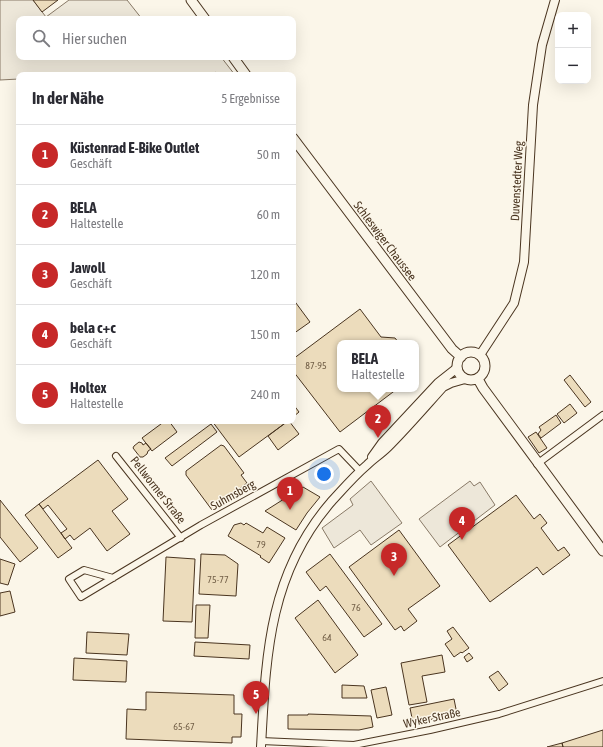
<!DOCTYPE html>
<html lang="de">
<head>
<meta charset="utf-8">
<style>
  :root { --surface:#fff; --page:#f2f2f3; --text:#2b2b33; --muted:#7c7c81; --line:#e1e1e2; --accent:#c62828 }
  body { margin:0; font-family:"Asap Condensed",sans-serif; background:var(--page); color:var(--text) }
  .controls { position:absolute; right:12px; top:12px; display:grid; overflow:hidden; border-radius:8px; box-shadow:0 4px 16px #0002 }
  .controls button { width:36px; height:36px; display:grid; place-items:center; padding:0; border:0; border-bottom:1px solid var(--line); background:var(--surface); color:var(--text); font:20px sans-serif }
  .you { position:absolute; left:324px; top:474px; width:14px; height:14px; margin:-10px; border:3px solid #fff; border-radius:50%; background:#1a73e8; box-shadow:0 0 0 6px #1a73e833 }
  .badge { display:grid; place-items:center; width:26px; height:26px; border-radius:50%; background:var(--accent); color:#fff; font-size:13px; font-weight:700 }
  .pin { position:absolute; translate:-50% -33px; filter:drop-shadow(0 1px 2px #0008) }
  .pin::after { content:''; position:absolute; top:21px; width:14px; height:12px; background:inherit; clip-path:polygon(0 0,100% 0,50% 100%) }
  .popup { position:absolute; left:337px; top:340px; width:82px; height:52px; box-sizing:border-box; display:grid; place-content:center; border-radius:8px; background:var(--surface); filter:drop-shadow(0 1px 3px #0005); font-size:13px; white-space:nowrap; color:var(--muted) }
  .popup b { font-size:15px; color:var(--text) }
  .popup::after { content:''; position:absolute; left:50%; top:100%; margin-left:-8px; border:8px solid transparent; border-top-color:var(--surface) }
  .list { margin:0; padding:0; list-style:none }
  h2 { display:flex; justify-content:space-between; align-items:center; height:52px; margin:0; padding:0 16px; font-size:17px }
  h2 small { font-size:13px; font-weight:400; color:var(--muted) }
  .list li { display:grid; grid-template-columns:26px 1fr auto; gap:12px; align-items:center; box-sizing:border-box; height:60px; padding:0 16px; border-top:1px solid var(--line) }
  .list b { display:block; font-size:15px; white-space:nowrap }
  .list p { margin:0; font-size:13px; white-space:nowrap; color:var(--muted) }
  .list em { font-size:13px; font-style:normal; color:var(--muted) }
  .icon { flex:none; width:22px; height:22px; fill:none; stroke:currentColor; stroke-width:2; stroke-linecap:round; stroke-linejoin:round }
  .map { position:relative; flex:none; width:603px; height:747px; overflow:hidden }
  .search { position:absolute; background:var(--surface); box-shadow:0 4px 16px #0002; left:16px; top:16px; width:280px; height:44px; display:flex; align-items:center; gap:10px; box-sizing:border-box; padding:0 14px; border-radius:8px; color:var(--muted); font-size:15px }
  .panel { position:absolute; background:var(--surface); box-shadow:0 4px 16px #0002; left:16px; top:72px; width:280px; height:352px; border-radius:8px }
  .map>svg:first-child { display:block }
  .parking { fill:#ede7d9; stroke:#887966 }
  .building { fill:#ecdcbc; stroke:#4a3520 }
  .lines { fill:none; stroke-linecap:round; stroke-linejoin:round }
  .minor-casing { stroke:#4a3520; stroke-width:8 }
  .tertiary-casing { stroke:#4a3520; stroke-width:10 }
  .secondary-casing { stroke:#4a3520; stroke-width:11 }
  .minor { stroke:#fbf6e9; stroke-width:6 }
  .tertiary { stroke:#fbf6e9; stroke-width:8 }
  .secondary { stroke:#fbf6e9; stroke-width:9 }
  .labels { text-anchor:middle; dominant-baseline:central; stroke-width:3; stroke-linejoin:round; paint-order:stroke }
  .number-label { font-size:10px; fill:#725f47 }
  .street-label { font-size:12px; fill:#4a3520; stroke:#fbf6e9 }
</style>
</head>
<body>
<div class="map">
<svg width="603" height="747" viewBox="0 0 603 747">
  <rect width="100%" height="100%" fill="#fbf6e9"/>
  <path class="parking" d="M0,0H33L46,17L69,0H127L142,19H19V57H221L235,75H219L216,72L212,75H19V79L0,80Z
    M371,481L402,523L371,545L360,530L334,548L322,528L353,505L350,499Z
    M470,481L474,486L480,482L495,505L440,547L419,519Z"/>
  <path class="building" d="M33,0H58L42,12Z
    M293,299L310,322L293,334Z
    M360,309L381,337L395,338L399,343H340V389H397L340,432L293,371V359Z
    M570,375L591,402L585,407L564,380Z
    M293,404L299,412L293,417Z
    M570,404L577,413L564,423L557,414Z
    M556,415L561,423L541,438L538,434L541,430L539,427Z
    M165,421H169L177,432L152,451L142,438Z
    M212,421H288L239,457Z
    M288,421H289L299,434L278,450L268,436Z
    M211,424L217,432L172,466L165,458Z
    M536,432L547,448L539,453L528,437Z
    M139,442L142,443L143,445L146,443L151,449L148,451L147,454L143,457H140L133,448L134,446Z
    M221,445L224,446L244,473L241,475L247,483L212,510L186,475V471Z
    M98,460L128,499L112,511L130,534L107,551L90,528L74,540L70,535L65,539L61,533L67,529L48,505L43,509L39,504Z
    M303,487L320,497L307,513L296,530L265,511Z
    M516,495L534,519L540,514L547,523L541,528L558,551L564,547L570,555L543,575L537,567L490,602L448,545Z
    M0,500L38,548L20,562L0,537Z
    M39,504L72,548L58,558L25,515Z
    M241,523L244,525L246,523L263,533L267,527L285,538L269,563L260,557L261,556L228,536L234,525Z
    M399,530L440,586L408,609L417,621L404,631L401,626L395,630L349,567Z
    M201,554L225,555L238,564L236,596L199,594Z
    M330,554L382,624L364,637L326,586L320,591L306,572Z
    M166,557L195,559L192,622L163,621Z
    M0,559L15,564L8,585L0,583Z
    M10,591L15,612L0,616V593Z
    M318,600L358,655L335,673L295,618Z
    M196,605H210L208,638H195Z
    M453,627L469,648L462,653L461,652L454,657L445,644L452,639L447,631Z
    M87,632L129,634L127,655L86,653Z
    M195,642L250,645L249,659L194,656Z
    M469,653L473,658L467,662L464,657Z
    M442,655L445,672L422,676L427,702L409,705L401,663Z
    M74,658L127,661L126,682L73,680Z
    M498,671L508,684L499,691L489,677Z
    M342,685L364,686L367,698H342Z
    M386,687L392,715L377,718L371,690Z
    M146,692L234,695V714H242L241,737H232V743L126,739L127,709L146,710Z
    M454,699L457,714L413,723L410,708Z
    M308,714L371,716L373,727L359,730L288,729V715H308Z
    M603,730V747H563L562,743Z
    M562,743L563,747H547Z"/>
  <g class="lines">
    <g class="minor-casing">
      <path id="minor" d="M116,456L181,538
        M537,464L603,415
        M113,578L84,570L69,579L81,597L201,525L339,449L360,471
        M261,741L354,745L430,730L499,714L603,681"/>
    </g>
    <g class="tertiary-casing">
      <path id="tertiary" d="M480,355L514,303L524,262L533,105L542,45L555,0
        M372,457L382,443L438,383L457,368
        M261,747C266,657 268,575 331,502C343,489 354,476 367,465C373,459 381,454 388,447C407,428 425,407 443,387L451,383L465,379"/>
    </g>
    <g class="secondary-casing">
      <path id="secondary" d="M191,0L205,19
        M233,57L246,75
        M293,138L452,349L461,357
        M457 366a14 14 0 1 1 28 0a14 14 0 1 1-28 0Z
        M478,379L483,388L603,551"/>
    </g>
    <use href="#minor" class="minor"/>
    <use href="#tertiary" class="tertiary"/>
    <use href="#secondary" class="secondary"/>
  </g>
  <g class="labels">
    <g class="number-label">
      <text x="316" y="365">87-95</text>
      <text x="261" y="544">79</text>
      <text x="218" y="579">75-77</text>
      <text x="356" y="607">76</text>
      <text x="327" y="637">64</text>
      <text x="184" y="726">65-67</text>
    </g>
    <g class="street-label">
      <text transform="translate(517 181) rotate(-87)">Duvenstedter Weg</text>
      <text transform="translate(385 241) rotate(53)">Schleswiger Chaussee</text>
      <text transform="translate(158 490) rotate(52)">Pellwormer Straße</text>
      <text transform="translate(233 495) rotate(-29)">Suhmsberg</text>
      <text transform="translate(432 718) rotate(-12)">Wyker Straße</text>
    </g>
  </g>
</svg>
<div class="controls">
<button>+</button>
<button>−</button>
</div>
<div class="you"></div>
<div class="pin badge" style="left:290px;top:510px">1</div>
<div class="pin badge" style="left:378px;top:438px">2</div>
<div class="popup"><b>BELA</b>Haltestelle</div>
<div class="pin badge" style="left:394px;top:576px">3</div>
<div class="pin badge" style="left:462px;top:540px">4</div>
<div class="pin badge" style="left:256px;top:714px">5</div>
<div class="search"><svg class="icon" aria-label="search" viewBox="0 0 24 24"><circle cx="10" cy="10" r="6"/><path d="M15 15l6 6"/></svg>Hier suchen</div>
<section class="panel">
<h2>In der Nähe<small>5 Ergebnisse</small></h2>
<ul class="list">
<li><span class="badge">1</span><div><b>Küstenrad E-Bike Outlet</b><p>Geschäft</p></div><em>50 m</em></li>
<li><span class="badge">2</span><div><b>BELA</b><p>Haltestelle</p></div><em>60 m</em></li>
<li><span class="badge">3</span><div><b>Jawoll</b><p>Geschäft</p></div><em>120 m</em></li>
<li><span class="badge">4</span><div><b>bela c+c</b><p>Geschäft</p></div><em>150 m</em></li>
<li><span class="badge">5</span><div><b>Holtex</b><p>Haltestelle</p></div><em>240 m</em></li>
</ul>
</section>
</div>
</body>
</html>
